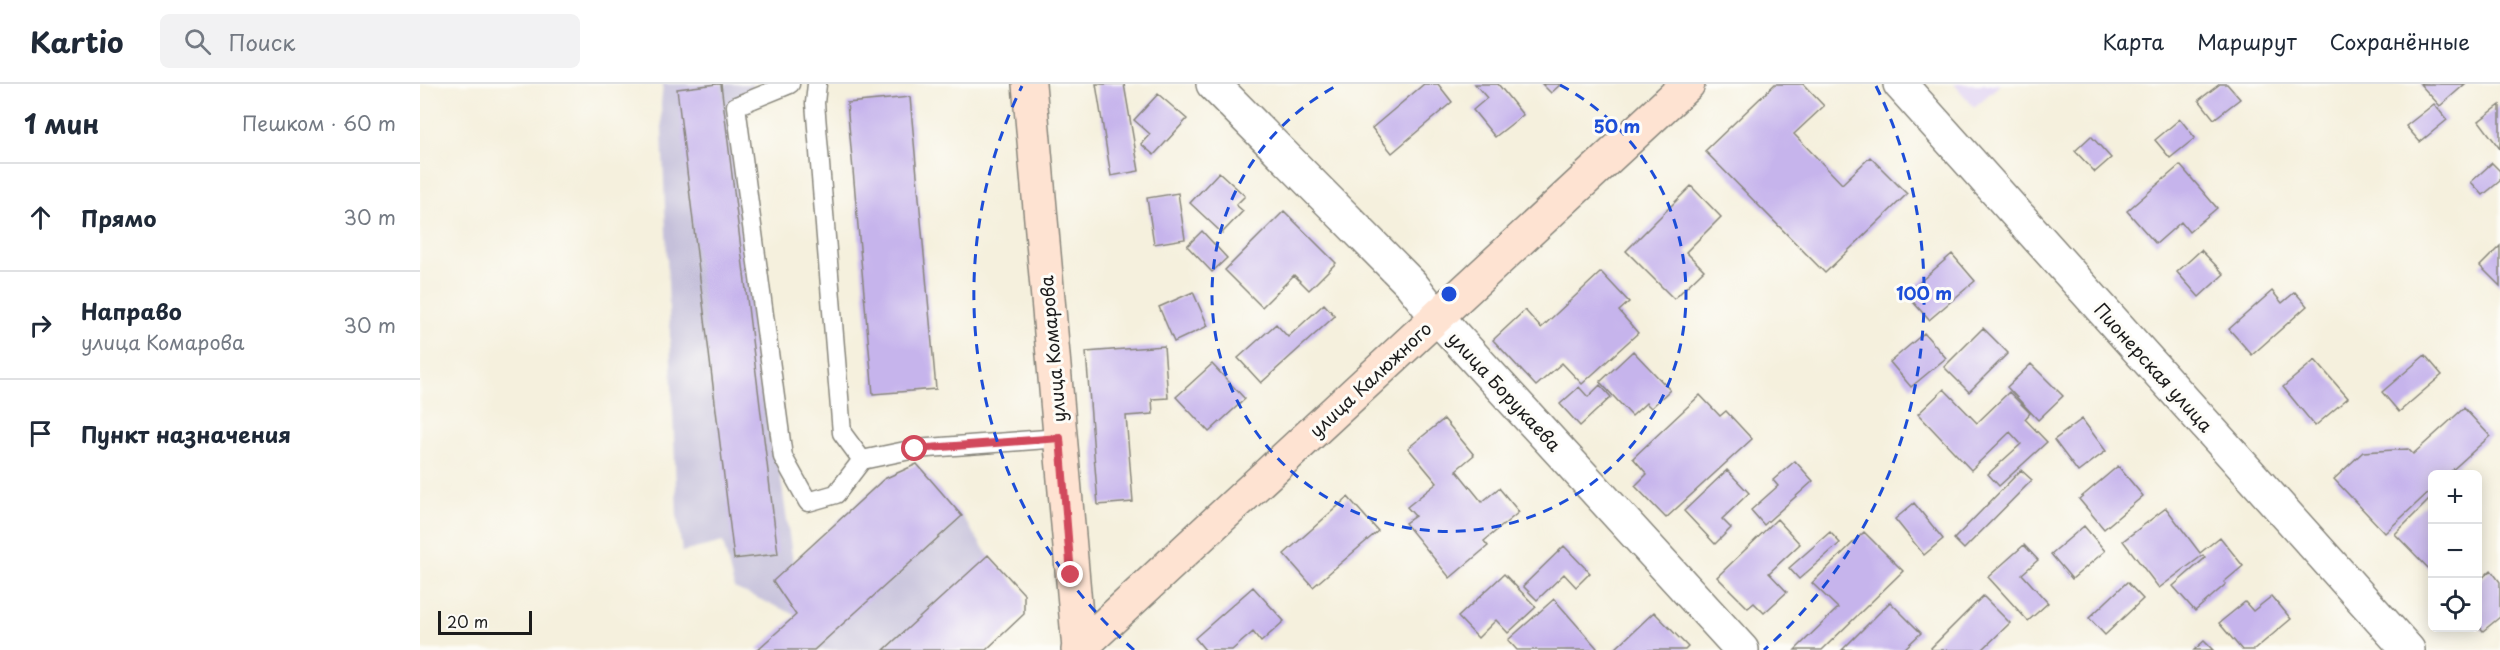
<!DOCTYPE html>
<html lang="ru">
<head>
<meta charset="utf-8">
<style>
  :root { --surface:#fff; --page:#f2f2f3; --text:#1f2937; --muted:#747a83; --line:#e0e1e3 }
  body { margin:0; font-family:"Playpen Sans",sans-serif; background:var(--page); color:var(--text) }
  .controls { position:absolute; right:18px; bottom:18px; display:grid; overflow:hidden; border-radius:9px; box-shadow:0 3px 15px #0003 }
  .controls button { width:54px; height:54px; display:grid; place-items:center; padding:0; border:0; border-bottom:2px solid var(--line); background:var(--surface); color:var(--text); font:30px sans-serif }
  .scale { position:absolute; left:18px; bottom:15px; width:94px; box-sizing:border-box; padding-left:6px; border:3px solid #1c1c1c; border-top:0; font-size:16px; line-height:21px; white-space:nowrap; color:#1c1c1c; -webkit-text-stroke:4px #fdfcf7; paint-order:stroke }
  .stop { position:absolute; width:18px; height:18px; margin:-14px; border:4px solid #d1495b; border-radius:50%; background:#fff }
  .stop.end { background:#d1495b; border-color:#fff; box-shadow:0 2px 6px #0008 }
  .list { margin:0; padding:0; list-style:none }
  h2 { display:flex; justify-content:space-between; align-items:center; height:78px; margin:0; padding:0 24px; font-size:26px }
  h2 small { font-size:20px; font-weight:400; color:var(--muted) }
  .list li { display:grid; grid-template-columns:39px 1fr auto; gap:18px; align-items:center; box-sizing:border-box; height:108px; padding:0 24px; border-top:2px solid var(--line) }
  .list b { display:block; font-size:22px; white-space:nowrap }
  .list p { margin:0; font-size:20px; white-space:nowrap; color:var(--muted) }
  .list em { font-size:20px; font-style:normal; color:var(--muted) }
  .icon { flex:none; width:33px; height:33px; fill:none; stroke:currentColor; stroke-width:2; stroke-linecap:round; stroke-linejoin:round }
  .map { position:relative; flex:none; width:2080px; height:566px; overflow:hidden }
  header { display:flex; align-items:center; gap:36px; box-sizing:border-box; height:84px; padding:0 30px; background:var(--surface); border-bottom:2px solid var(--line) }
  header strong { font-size:28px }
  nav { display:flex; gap:33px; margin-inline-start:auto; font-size:21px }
  .search { width:420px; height:54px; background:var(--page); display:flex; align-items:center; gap:15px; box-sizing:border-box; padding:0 21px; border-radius:9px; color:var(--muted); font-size:22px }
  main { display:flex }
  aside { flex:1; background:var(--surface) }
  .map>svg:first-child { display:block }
  .built { fill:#e1d4f3 }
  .industrial { fill:#c5c0da }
  .building { fill:#c6b4ec }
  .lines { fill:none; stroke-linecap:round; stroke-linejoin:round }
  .lane-casing { stroke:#88867c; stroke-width:21 }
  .street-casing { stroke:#88867c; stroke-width:36 }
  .secondary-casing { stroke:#88867c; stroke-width:36 }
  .lane { stroke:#fff; stroke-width:18 }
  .street { stroke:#fff; stroke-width:33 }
  .secondary { stroke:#fee3d2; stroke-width:33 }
  .route { stroke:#d1495b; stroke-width:8 }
  .ring { fill:none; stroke:#1d4ed8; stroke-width:3; stroke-dasharray:10 8 }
  .labels { text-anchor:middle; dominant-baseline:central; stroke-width:6; stroke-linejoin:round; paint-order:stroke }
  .street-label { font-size:18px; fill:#1c1c1c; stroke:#fdfcf7 }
  .centre { fill:#1d4ed8; stroke:#fdfcf7; stroke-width:3 }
  .ring-label { font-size:18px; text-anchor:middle; font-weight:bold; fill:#1d4ed8; stroke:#fdfcf7; stroke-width:6; stroke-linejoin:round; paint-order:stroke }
</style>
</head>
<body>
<header>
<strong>Kartio</strong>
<div class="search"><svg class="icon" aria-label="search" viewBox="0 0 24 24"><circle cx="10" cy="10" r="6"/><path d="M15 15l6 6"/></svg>Поиск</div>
<nav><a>Карта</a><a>Маршрут</a><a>Сохранённые</a></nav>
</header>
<main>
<aside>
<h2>1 мин<small>Пешком · 60 m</small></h2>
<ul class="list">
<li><svg class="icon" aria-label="ahead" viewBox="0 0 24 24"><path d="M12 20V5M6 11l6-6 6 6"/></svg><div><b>Прямо</b></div><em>30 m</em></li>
<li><svg class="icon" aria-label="right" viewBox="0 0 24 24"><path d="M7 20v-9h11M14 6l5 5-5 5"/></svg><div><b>Направо</b><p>улица Комарова</p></div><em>30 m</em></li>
<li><svg class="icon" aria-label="arrive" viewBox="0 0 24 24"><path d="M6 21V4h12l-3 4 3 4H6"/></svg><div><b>Пункт назначения</b></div></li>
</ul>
</aside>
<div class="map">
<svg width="2080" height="566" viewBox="0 0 2080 566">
  <rect width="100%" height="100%" fill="#fdfcf7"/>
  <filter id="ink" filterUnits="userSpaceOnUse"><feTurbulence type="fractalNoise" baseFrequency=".0167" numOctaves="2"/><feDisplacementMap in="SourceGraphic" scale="12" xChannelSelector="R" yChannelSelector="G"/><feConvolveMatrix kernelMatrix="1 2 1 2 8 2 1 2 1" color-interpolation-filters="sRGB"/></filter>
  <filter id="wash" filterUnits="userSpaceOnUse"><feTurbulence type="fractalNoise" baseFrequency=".008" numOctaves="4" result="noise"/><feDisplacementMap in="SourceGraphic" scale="24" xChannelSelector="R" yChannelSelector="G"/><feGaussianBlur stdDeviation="1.35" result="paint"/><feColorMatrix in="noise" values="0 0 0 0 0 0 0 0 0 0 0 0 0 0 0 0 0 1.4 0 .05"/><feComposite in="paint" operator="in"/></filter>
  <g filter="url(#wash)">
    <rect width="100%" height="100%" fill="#f5f0dd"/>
    <path class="built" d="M1534,0H1581L1554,23Z"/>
    <path class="industrial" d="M243,0H333L335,20L307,23L373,478L464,395L497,380L542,432L568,471L592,496L515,566H337L376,531L314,504L303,458L262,468L257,431L241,20Z"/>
    <g id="blocks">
      <path class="building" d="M297,0H301L358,470L314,475L257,5Z
        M676,0H704L719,87L691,92Z
        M1004,0H1018L1032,18L972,69L952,44Z
        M1055,0H1078L1103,31L1075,53L1053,26L1067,14Z
        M1122,0H1141L1131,9Z
        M1355,0H1383L1404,22L1374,50L1422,100L1450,73L1487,110L1405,189L1285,67Z
        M1800,0H1807L1820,15L1794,35L1779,16Z
        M2000,0H2045L2020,22Z
        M738,10L767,35L734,71L721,60L730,50L714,36Z
        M490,13L516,305L453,310L427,19Z
        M2014,20L2027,36L2000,58L1986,42Z
        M2080,21V65L2059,37Z
        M1760,35L1775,54L1750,74L1735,56Z
        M1671,52L1691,74L1675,88L1655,67Z
        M2072,79L2080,87V97L2063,111L2051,98Z
        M1760,81L1797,124L1769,148L1761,138L1736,160L1707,127Z
        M799,88L825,112L816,121L823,127L802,149L770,119Z
        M1271,102L1301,133L1266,168L1284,186L1254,215L1206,167Z
        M758,109L765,155L734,160L727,114Z
        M864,127L916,179L889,206L874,191L842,223L805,186Z
        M782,147L807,174L792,188L767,162Z
        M2080,162V202L2060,182Z
        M1781,166L1804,190L1779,213L1757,188Z
        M1532,170L1555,197L1509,236L1486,210Z
        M1181,188L1209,218L1199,227L1218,249L1162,300L1142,279L1116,302L1073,256L1105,226L1121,244Z
        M1852,207L1862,219L1875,208L1887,222L1832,271L1809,245Z
        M773,208L788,242L754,258L739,223Z
        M904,220L915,232L841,299L818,274L856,240L868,253Z
        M1563,244L1588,269L1549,308L1524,283Z
        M1504,249L1526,274L1491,303L1470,278Z
        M744,262L748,314L732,315L733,330L706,332L713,418L678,421L666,268Z
        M1213,267L1250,306L1231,324L1226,319L1212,332L1180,298Z
        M2005,271L2022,291L1979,328L1962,308Z
        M1895,276L1928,314L1895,342L1863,303Z
        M792,280L825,315L789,348L756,313Z
        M1611,280L1643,312L1618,336L1587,303Z
        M1180,301L1191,313L1160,342L1140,320L1159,303L1168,313Z
        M1524,305L1557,339L1589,308L1610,329L1605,335L1627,358L1579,402L1568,390L1601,360L1590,348L1551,386L1498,330Z
        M1280,311L1300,332L1306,327L1332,355L1246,434L1215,402L1227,390L1213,374Z
        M2044,324L2070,352L2028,390H2012V405L1965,449L1914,395L1943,368L1988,365L1993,370Z
        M1024,335L1054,371L1036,386L1062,418L1079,404L1099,428L1064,457L1068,462L1030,494L985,439L995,432L987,423L1017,399L988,364Z
        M1662,335L1686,367L1658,388L1634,356Z
        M1375,377L1393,397L1344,441L1331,426L1358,402L1353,396Z
        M497,380L542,432L394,566H337L376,531L353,497L464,395Z
        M1698,382L1723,412L1684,445L1659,415Z
        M1307,386L1329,409L1302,435L1311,444L1295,460L1264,427Z
        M1601,386L1612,396L1544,465L1534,455Z
        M928,413L958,447L893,503L864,470Z
        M2012,413V484L2010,486L1975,450Z
        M1494,419L1523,455L1504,471L1475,435Z
        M1746,424L1780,469L1800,453L1823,482L1804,498L1806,500L1775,527L1753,502L1785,474L1783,471L1739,504L1703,457Z
        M1357,435L1380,460L1349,489L1367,508L1344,529L1334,519L1328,524L1297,493Z
        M1664,442L1685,467L1652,495L1631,470Z
        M1410,448L1420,459L1379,495L1369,484Z
        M1444,448L1483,487L1402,566H1375L1418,524L1392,499Z
        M1604,461L1618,476L1602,490L1628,519L1608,537L1568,493Z
        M1144,462L1170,489L1156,503L1144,490L1117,516L1103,502Z
        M568,471L604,510V530L566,566H464Z
        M2071,486L2080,498V533L2063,547L2058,541V498Z
        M1084,490L1116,523L1088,549L1076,536L1058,554L1038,533Z
        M1707,498L1723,515L1685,551L1669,534Z
        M833,503L864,537L841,558L833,548L812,566H785L775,554Z
        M1563,512L1590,539L1562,566H1512L1511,564Z
        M1852,512L1871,535L1834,566H1822L1799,539L1825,518L1833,527Z
        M1134,515L1177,564L1175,566H1097L1088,556Z
        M1470,518L1501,549L1483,566H1422Z
        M1234,528L1268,563L1265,566H1194Z
        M1784,557L1793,566H1774Z"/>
    </g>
  </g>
  <g filter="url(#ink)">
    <use href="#blocks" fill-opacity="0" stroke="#88867c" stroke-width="1.5"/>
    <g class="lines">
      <g class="lane-casing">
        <path id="lane" d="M370,0L316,22L363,373L388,418L416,410L442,376L495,365L640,354
          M397,0L395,19L422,349L442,376"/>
      </g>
      <g class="street-casing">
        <path id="street" d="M793,0L991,200L1017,233L1322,566
          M1480,0L1988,566"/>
      </g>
      <g class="secondary-casing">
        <path id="secondary" d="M609,0L659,565
          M658,566L1268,0"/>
      </g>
      <use href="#lane" class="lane"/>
      <use href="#street" class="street"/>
      <use href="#secondary" class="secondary"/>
    </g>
  </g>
  <g class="lines" filter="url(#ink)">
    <path class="route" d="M495,365L640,354L651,491"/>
  </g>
  <g class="ring">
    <path d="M1140 1A237 237 0 1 1 918 1"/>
    <path d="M714 566A475 475 0 0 1 602 2M1456 2A475 475 0 0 1 1344 566"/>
  </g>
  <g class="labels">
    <g class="street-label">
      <text transform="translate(632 265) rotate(-95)">улица Комарова</text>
      <text transform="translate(1734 283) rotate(48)">Пионерская улица</text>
      <text transform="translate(950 295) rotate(-43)">улица Калюжного</text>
      <text transform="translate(1085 307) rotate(47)">улица Борукаева</text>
    </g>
  </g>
  <circle cx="1029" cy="210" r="9" class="centre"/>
  <g class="ring-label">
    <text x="1197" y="49">50 m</text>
    <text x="1504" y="216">100 m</text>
  </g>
</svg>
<div class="controls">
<button>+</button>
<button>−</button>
<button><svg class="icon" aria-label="locate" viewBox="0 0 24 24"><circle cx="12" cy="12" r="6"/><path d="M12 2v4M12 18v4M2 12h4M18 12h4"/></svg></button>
</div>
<div class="scale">20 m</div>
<div class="stop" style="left:495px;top:365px"></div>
<div class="stop end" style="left:651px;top:491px"></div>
</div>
</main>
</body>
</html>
